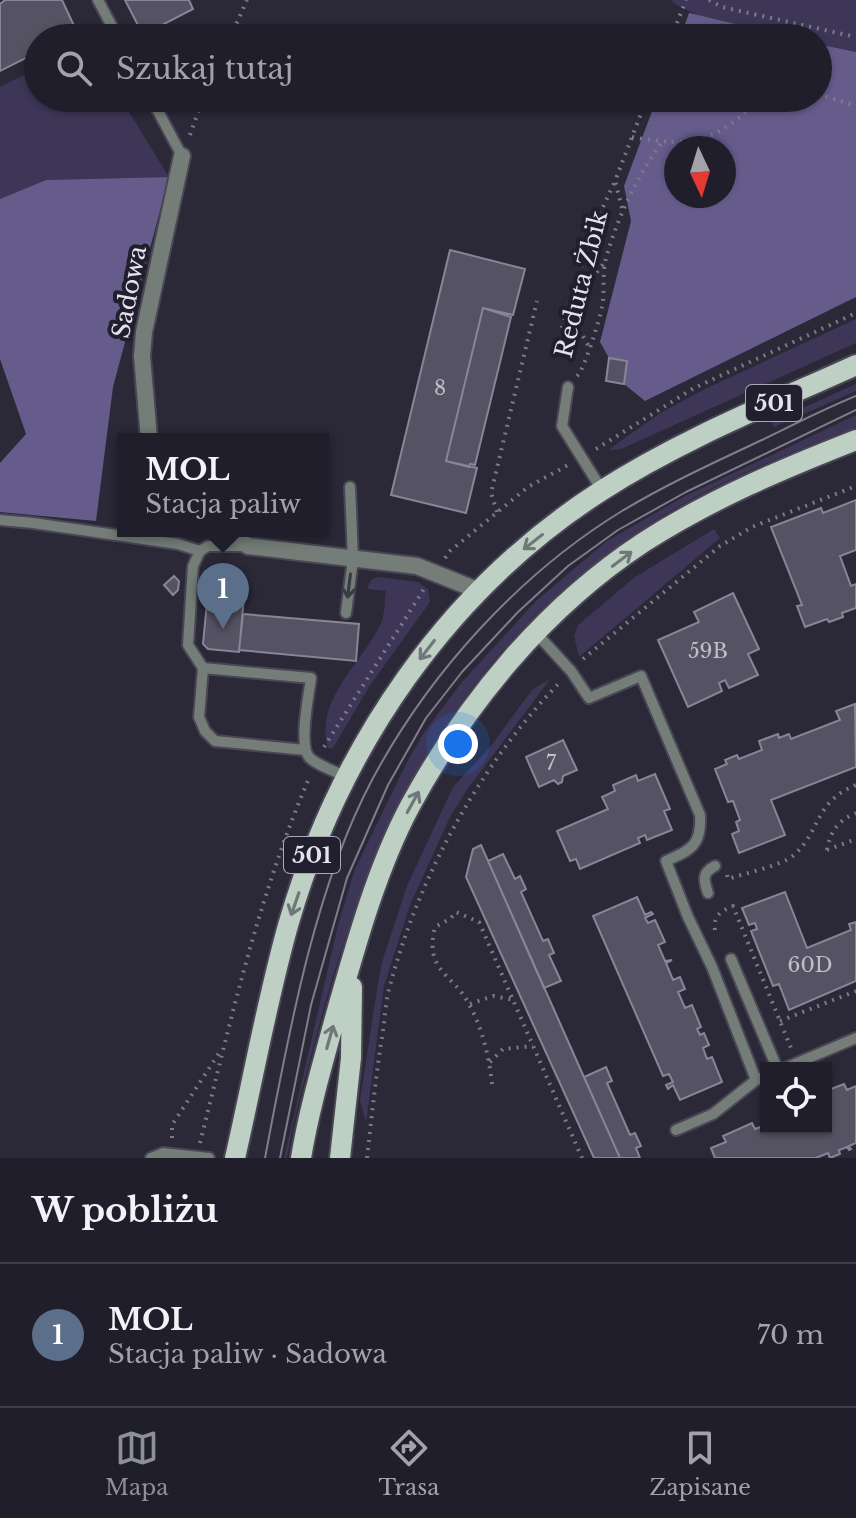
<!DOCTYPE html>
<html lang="pl">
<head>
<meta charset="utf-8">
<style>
  :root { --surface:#201e2a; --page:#282732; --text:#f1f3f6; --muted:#a2a2a8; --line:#3d3c47; --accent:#8c9099 }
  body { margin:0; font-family:"Libre Baskerville",serif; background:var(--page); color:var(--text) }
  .controls { position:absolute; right:24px; bottom:24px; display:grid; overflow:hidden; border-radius:0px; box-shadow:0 2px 6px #0004 }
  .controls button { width:72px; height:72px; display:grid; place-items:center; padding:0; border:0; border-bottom:2px solid var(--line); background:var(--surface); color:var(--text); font:40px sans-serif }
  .compass { position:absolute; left:664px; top:136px; width:72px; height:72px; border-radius:50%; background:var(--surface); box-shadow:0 2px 6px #0004; rotate:176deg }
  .you { position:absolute; left:458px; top:744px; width:28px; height:28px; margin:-20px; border:6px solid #fff; border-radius:50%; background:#1a73e8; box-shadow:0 0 0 12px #1a73e833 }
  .badge { display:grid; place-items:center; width:52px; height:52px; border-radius:50%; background:var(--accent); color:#fff; font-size:26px; font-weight:700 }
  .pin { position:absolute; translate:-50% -66px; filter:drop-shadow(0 2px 4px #0008) }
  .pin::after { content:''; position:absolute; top:42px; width:28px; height:24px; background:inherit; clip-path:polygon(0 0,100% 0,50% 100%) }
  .popup { position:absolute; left:117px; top:433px; width:212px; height:104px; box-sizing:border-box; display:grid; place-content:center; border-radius:0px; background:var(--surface); filter:drop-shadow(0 2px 6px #0005); font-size:26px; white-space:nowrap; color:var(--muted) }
  .popup b { font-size:30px; color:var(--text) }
  .popup::after { content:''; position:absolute; left:50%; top:100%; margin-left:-16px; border:16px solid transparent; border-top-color:var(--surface) }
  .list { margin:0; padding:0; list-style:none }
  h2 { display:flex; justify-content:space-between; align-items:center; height:104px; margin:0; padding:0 32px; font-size:34px }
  h2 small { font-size:26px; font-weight:400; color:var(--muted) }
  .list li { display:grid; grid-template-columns:52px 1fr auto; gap:24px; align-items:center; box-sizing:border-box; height:144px; padding:0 32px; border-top:2px solid var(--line) }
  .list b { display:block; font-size:30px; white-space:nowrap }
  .list p { margin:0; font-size:26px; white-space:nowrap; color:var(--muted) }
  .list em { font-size:26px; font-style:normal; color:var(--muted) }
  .icon { flex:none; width:44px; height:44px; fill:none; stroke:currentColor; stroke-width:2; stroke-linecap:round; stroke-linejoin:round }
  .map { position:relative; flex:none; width:856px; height:1158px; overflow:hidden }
  .search { position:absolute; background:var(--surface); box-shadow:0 2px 6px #0004; left:24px; right:24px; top:24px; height:88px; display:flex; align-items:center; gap:20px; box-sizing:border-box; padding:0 28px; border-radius:44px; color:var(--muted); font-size:30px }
  .sheet { height:248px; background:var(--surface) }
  nav { display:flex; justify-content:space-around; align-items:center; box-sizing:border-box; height:112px; border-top:2px solid var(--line); background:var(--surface); font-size:22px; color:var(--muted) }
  nav a { display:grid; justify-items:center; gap:4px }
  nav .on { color:var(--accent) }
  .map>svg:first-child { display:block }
  .green { fill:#3d3657 }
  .forest { fill:#665c8c; fill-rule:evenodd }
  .building { fill:#555263; stroke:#888598; stroke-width:2 }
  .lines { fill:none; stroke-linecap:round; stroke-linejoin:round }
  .service-casing { stroke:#494655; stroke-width:14 }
  .minor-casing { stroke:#494655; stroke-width:20 }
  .primary-casing { stroke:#494655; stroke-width:24 }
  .path { stroke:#7d7a88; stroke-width:4; stroke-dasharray:2 6; stroke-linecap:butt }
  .service { stroke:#747d77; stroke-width:10 }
  .minor { stroke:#747d77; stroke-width:16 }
  .primary { stroke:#becfc4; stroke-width:20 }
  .tram { stroke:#807d8b; stroke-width:2 }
  .oneway { stroke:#707778 }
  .oneway2 { stroke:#3a3b43 }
  .labels { text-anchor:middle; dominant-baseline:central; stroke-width:8; stroke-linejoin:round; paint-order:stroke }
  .number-label { font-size:20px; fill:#c0beca }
  .shield { fill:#211f2d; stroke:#aaa8b3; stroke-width:2 }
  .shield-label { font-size:22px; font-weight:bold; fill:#e4e2ed }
  .street-label { font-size:24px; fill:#e4e2ed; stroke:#211f2d }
</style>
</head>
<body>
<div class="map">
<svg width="856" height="1158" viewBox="0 0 856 1158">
  <rect width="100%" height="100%" fill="#2b2838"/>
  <path class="green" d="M673,0H856V52L818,44V38C779,38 705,23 672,2Z
    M38,68V98H104L129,112L169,177L46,180L0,199V87Z
    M856,319V343L621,449L608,450L662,412L705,389Z
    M856,384V391L774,427L772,422Z
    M856,415V427C784,455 713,483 648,525C460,647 372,823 317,1034C306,1075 294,1116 287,1158H284L339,921L355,869L407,762L425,731L462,682L537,600L607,541L685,496Z
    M714,529L720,538L579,657L574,636L578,625L635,577Z
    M378,577L418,582L428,589L430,602L369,687L333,748H328C314,699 362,664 381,623C385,614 384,601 386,591L367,589L371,580Z
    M551,678L469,787L451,815L410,905L384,986L366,1123L360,1100L377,989L382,962L407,886L453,787L490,747L532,690Z"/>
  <path class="forest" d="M689,13H690L793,38H680Z
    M818,44L856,52V297L645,401L624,384L627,361L609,358L600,342L631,221L624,186L657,98H818ZM676,148H724V196H676Z
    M169,177L113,387L96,521L0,512V463L26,434L0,359V199L46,180Z"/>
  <path class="building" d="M5,0H62L77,32L65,38H38V52L0,71V4Z
    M125,0H189L193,9L143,35Z
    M450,250L525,269L513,315L483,308L446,461L477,468L466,513L391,495Z
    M483,308L511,317L475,465L470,464L469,467L446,461Z
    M609,358L627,361L624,384L606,381Z
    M856,500V550L840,556L851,586L856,584V608L842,613L843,617L829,622L827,619L805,627L797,606L802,605L771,527L821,508L823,513Z
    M174,576L179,581L178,590L173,595L164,585Z
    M209,582L245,586L239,652L208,649L203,644Z
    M733,593L759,649L748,654L758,675L729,688L725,680L719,683L722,691L688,707L658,640L699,622L694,612Z
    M243,614L359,624L356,661L239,650Z
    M855,704L856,767L771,800L785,835L739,853L732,834L739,831L736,822L740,820L733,801L728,802L715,769L727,764L725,760L737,755L739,759L762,750L759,741L778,734L779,738L789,734L791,739L840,720L836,711Z
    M563,740L577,770L563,776L562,782L558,784L554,780L539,787L526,757Z
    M655,774L670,809L664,811L672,830L647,840L645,835L638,838L640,843L580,869L576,859L570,861L557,831L608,809L602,797L615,791L613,785L636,775L638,781Z
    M481,845L575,1057L620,1158H594L466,877L473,849Z
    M503,854L515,879L520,876L526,889L521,892L543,941L548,939L554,953L549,955L561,981L544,988L488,861Z
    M785,892L807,948L851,930L849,924L856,922V981L789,1010L779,984L773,986L751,931L757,929L755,923L749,925L742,908Z
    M637,897L645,915L651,912L653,914L645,918L648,923L655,920L656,922L665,942L658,945L665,961L672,960L666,963L673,980L680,977L685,989L678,992L685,1008L692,1005L701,1027L697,1029L700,1035L704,1033L709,1045L703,1048L707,1059L712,1057L722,1082L680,1100L673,1085L668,1089L666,1085L673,1082L669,1074L663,1076L593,916Z
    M606,1067L612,1081L607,1083L630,1135L635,1133L641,1146L636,1148L640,1158H620L584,1077Z
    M844,1084L847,1090L856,1086V1143L849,1146L851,1149L849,1150L847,1147L839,1150L840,1154L830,1158L828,1153L816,1158H715L711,1148L726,1142L723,1136L752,1123L755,1129L766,1125V1128H826V1091Z"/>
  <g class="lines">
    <g class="service-casing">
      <path id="service" d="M98,0L118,38
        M151,98L182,156
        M568,387L562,426L602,490
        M0,520L33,523L178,544L200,551
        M244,546H208L200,551L193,566L188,645L203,668L199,717L205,731L215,741L305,750
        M346,613L353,559L350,487
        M536,633L571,671L589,698L641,676L700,815C702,845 691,850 666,861L688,917L712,967L756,1080
        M203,668L311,678C309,695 297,749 311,759C321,767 335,771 346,777
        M708,893C704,881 701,873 715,866
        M731,959L777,1068
        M785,1068L856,1038
        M676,1130L713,1114L756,1080L766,1076
        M151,1158L163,1153L209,1158"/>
    </g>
    <g class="minor-casing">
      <path id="minor" d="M149,439L142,356L144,332L182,156
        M224,531L248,546L417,566L477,590"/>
    </g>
    <g class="primary-casing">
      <path id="primary" d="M235,1158C253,1080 267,999 289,922C340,747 447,590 601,491C680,440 770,404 856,365
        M301,1158C309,1109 324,1059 337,1011C356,944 377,868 410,806C466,703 545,607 644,542C711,499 782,469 856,440
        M340,1158L351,1058L352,987"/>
    </g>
    <path class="path" d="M709,0L722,7L856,37
      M230,38L247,0
      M671,38L686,0
      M818,94L856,106
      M190,135L203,98
      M632,137C694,148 715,142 761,98
      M622,208L615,181L647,98
      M562,328L593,229L615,181
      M588,345L577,326L588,284L604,263
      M577,376C585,368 599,321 602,307C605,291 602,274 606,258C619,214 636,179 662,142
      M596,449L694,388L856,313
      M497,512L491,493L537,301
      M445,558L450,551L528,487L568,465
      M583,659L720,546L752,527L856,486
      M324,747L424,589
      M827,850C830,831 839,820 856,813
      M827,850L856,839
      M727,875L728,879C745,873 781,866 794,855C821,831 814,802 856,785
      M715,930C713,916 721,911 733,906L791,1048
      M470,1004L493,996L514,1000
      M780,1021L856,991
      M490,1062L503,1049L533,1046
      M492,1084C489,1057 483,1030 470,1006C453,972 424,973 435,927L450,919L456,912L479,922L582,1158
      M172,1138V1125L221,1050
      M200,1143C231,1019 259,894 310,776
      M367,1158C372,1115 376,1073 383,1031C385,1015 386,998 391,982C421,872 481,764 560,682"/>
    <use href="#service" class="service"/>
    <use href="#minor" class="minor"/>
    <use href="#primary" class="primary"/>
    <path class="tram" d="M265,1158C288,1037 314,889 372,780C429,673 519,574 622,511C667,484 715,462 762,440C793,425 824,409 856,396
      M280,1158L311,1005L347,878L388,785L426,718L462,672L518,612L568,566L618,530L686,492L856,410"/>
  </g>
  <defs><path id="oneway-shaft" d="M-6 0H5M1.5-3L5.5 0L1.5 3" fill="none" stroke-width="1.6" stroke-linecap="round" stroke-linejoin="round" transform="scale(2)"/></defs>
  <g class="oneway">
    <use href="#oneway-shaft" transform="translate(533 542) rotate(142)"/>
    <use href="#oneway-shaft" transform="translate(622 559) rotate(-37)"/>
    <use href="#oneway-shaft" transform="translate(427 650) rotate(128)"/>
    <use href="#oneway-shaft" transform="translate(413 802) rotate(-61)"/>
    <use href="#oneway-shaft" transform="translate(295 904) rotate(109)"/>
    <use href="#oneway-shaft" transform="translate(330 1037) rotate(-74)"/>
  </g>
  <use class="oneway2" href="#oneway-shaft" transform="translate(349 586) rotate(97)"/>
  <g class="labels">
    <g class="number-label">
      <text x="440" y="388">8</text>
      <text x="708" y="651">59B</text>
      <text x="551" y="763">7</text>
      <text x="810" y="965">60D</text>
    </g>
    <g class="shield">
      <rect x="746" y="385" width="56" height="36" rx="6"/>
      <rect x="284" y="837" width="56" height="36" rx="6"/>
    </g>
    <g class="shield-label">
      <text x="774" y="403">501</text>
      <text x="312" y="855">501</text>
    </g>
    <g class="street-label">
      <text transform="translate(581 284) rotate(-76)">Reduta Żbik</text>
      <text transform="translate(129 292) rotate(-79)">Sadowa</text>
    </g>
  </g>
</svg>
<div class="controls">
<button><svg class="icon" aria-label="locate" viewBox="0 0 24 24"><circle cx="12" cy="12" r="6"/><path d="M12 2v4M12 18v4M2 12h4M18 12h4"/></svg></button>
</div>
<svg class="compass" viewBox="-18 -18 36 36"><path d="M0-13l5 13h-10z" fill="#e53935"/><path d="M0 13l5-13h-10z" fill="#a2a2a8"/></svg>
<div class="you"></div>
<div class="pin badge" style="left:223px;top:629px;background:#5c6f8a">1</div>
<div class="popup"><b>MOL</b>Stacja paliw</div>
<div class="search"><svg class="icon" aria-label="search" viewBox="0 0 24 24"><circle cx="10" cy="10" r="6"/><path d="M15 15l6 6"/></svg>Szukaj tutaj</div>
</div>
<section class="sheet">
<h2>W pobliżu<small></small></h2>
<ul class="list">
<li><span class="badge" style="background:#5c6f8a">1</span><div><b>MOL</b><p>Stacja paliw · Sadowa</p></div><em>70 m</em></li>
</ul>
</section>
<nav>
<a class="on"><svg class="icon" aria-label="map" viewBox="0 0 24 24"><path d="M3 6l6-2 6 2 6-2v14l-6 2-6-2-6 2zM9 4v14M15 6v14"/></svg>Mapa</a>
<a><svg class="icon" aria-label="directions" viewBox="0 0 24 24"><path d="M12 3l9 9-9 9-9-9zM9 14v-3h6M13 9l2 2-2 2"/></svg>Trasa</a>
<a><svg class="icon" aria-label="saved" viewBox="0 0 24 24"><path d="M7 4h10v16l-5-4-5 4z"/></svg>Zapisane</a>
</nav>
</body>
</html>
